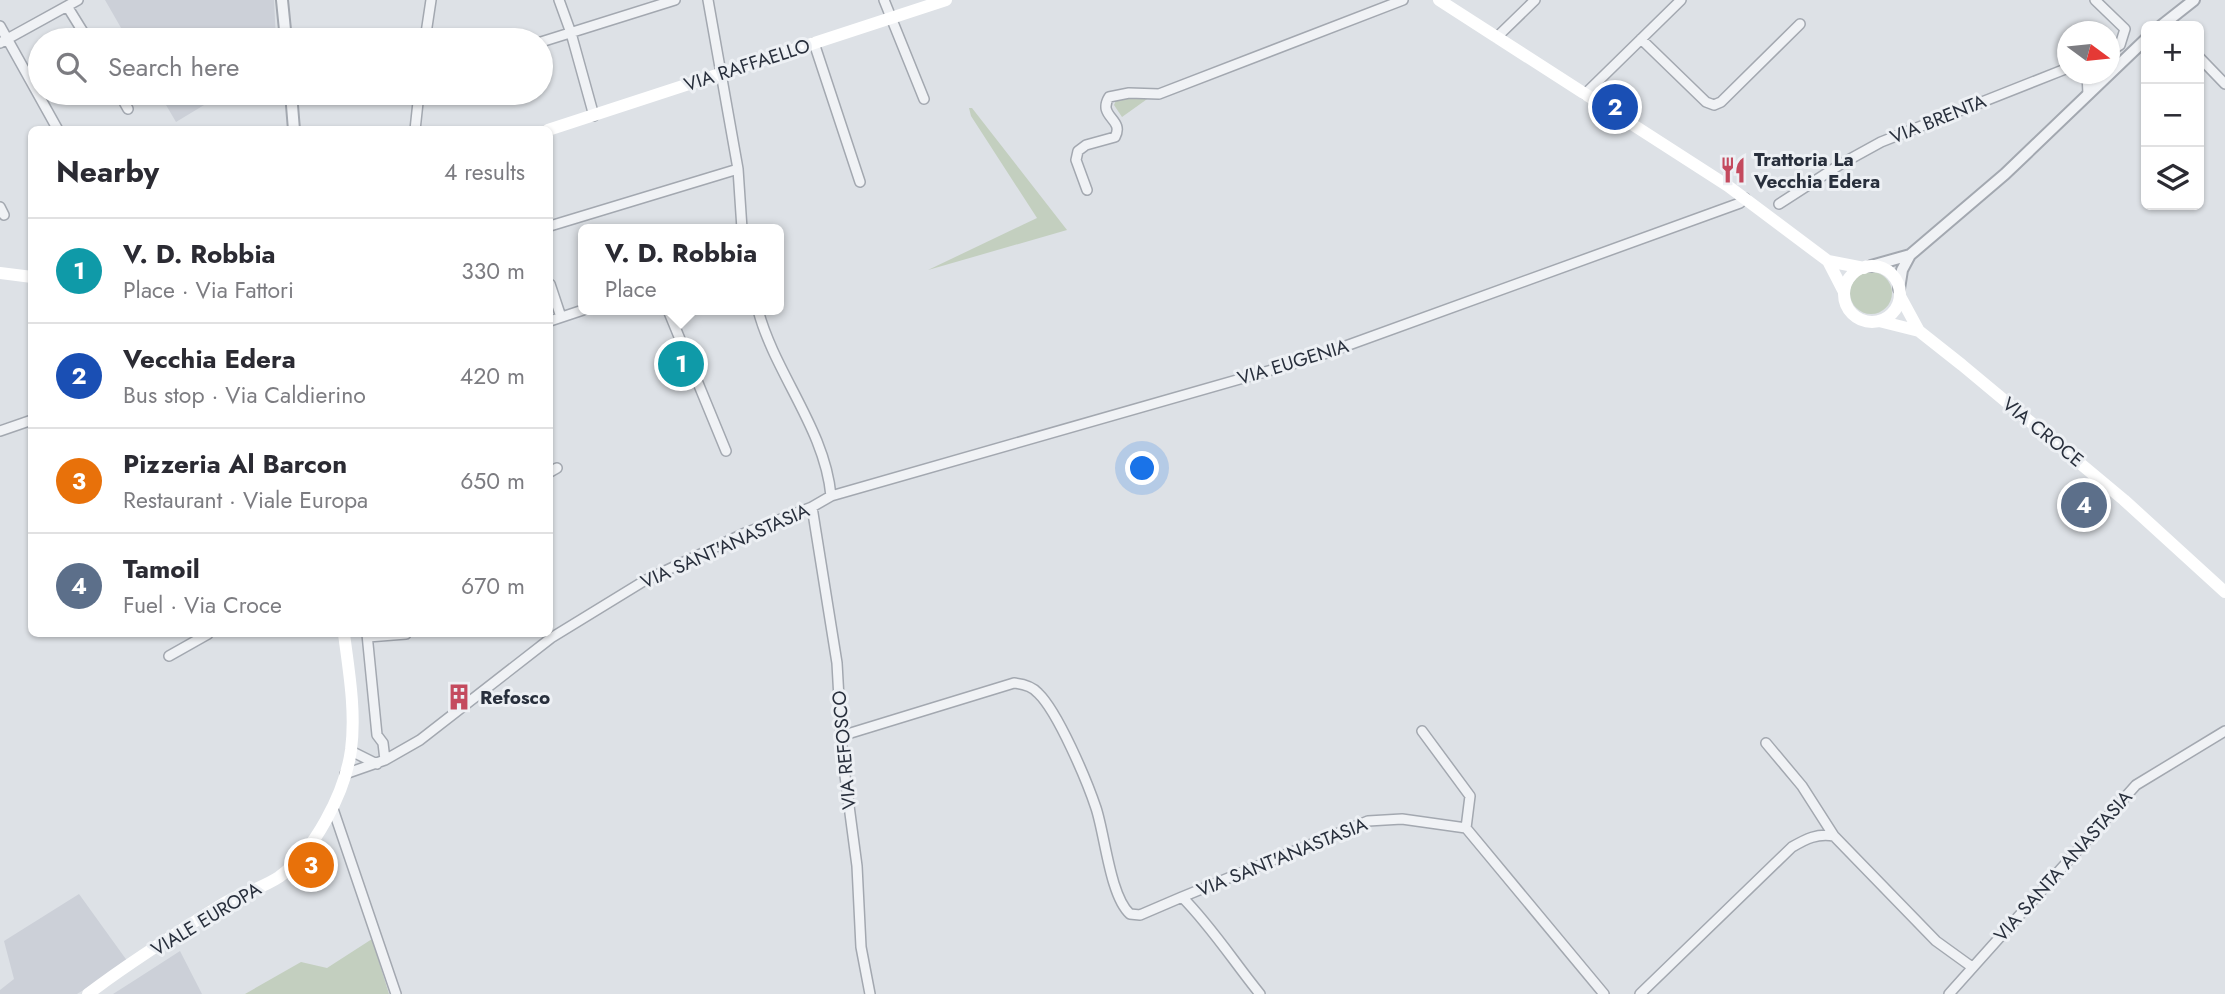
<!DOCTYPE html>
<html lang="en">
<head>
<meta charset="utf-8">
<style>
  :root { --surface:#fff; --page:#f2f2f3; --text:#2b2b33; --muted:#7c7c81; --line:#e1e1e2; --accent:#c44a5e }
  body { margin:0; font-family:Jost,sans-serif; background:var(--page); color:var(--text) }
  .controls { position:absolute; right:21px; top:21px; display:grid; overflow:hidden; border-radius:10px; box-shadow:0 2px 5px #0004 }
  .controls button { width:63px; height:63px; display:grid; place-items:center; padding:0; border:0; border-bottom:2px solid var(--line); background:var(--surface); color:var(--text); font:35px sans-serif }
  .compass { position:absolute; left:2057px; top:21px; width:63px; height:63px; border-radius:50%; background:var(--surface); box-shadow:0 2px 5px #0004; rotate:105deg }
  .you { position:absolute; left:1143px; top:469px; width:24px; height:24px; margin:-18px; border:5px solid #fff; border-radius:50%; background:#1a73e8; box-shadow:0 0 0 10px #1a73e833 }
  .badge { display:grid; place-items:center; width:46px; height:46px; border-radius:50%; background:var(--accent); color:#fff; font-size:23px; font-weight:700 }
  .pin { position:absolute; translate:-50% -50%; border:4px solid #fff; box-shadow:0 2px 7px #0006 }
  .popup { position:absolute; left:578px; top:224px; width:206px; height:91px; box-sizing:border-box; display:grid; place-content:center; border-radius:10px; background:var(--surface); filter:drop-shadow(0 2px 5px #0005); font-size:23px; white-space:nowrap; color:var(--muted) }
  .popup b { font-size:26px; color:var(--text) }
  .popup::after { content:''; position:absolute; left:50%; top:100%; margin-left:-14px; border:14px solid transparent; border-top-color:var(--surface) }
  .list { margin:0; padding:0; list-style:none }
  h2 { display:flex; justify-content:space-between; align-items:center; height:91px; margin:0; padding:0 28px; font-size:30px }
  h2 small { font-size:23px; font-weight:400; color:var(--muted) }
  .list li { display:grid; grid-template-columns:46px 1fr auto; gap:21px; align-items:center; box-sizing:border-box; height:105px; padding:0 28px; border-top:2px solid var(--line) }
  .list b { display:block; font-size:26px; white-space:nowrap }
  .list p { margin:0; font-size:23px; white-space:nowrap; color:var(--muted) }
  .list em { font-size:23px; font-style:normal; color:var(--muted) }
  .icon { flex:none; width:38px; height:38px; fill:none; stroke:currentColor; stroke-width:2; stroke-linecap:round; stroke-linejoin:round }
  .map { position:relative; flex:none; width:2225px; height:994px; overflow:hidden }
  .search { position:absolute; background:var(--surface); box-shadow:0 2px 5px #0004; left:28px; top:28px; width:525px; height:77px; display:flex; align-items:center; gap:18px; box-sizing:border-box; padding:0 24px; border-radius:38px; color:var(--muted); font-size:26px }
  .panel { position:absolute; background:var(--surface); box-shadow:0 2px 5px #0004; left:28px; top:126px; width:525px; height:511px; border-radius:10px }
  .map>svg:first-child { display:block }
  .built { fill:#ccd0d8 }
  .green { fill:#c3cfbf }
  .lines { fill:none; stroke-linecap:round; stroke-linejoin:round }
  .minor-casing { stroke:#a3a8b0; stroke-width:12 }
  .tertiary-casing { stroke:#a3a8b0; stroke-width:14 }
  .minor { stroke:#f0f2f5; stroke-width:9 }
  .tertiary { stroke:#f0f2f5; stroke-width:10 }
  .secondary { stroke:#fff; stroke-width:12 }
  .labels { text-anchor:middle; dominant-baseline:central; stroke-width:6; stroke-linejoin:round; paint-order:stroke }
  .street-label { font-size:19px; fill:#282f3c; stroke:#edf0f4 }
  .poi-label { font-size:19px; font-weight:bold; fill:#282f3c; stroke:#edf0f4; text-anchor:start }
</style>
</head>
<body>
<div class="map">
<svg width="2225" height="994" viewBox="0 0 2225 994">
  <rect width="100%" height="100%" fill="#dde1e6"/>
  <path class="built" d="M105,0H274L276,40H128Z
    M159,93H224L176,122Z
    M79,894L128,962L77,994H0V990L14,979L4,941Z
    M180,951L202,994H113L135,980Z"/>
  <path class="green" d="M1150,97L1122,117L1114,105L1117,98Z
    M969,108H972L1067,230L928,270L1037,218L971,116Z
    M1850 293a21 21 0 1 1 42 0a21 21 0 1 1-42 0Z
    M372,939L389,994H245L301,962L327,968Z"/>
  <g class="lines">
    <g class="minor-casing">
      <path id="minor" d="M559,0L571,33L594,116
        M708,0L738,169L742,229
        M884,0L924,99
        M2095,0L2125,29L2120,45L2110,51
        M67,6L88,40
        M0,26L58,130
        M1497,37L1535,0
        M1641,39L1706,102L1714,105L1721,102L1800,24
        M425,40L431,0
        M541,42L675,0
        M0,43L78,0
        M814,43L860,182
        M2199,57L2225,84
        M2087,74L2088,94
        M119,93L128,109
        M1585,94L1681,0
        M415,130L419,93
        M1087,190L1076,160L1078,151L1086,145L1115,137C1125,119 1097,117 1109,97L1129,93L1159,94L1403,0
        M1779,204L1841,164L1881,142L2068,68
        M0,207L4,215
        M550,226L738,169
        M550,284L561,317
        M668,310L726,451
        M758,310C775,374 825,429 831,496
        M550,321L583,310
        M0,431L32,420
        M550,472L557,468
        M812,507L837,663L842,753L857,866L861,947L870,994
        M367,634L377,735L383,743L385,760
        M368,637L406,634
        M169,656L208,634
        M1422,731L1470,796L1466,828
        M841,736L1014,683C1023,684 1032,686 1038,693C1058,712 1087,781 1096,808C1105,835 1110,896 1130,914L1140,915L1182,897C1211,926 1234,962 1260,994
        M1766,743L1802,786L1834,836L1936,941L1972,967
        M351,751L377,764
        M345,774L385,760L420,740L551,638L644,581L745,533L812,507L831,496L1310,359L1740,203L1745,198
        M333,809L396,994
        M1182,897L1368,821L1402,819L1466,828L1604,994
        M1640,994L1792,847C1806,839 1817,833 1834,836
        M1949,994L2136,785L2225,731"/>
    </g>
    <g class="tertiary-casing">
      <path id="tertiary" d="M282,0L286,40
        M2161,26L2194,0
        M291,93L294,130
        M1871,266L1910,255
        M1899,289L1902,270L1910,255L2005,174L2146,39"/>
    </g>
    <use href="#minor" class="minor"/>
    <use href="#tertiary" class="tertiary"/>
    <path class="secondary" d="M1439,0L1728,186L1828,261L1844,292
      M548,130L946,0
      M1828,261L1864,268
      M1844 294a28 28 0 1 1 56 0a28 28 0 1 1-56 0Z
      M0,273L32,277
      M1900,296L1919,331
      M1879,321L1919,331L1962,365L2124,500L2225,592
      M88,994C130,962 176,933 221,905C239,894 261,889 279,877C314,852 345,793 351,750C356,712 349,672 344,634"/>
  </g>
  <defs>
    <g id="restaurant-bare" transform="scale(2.1)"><path d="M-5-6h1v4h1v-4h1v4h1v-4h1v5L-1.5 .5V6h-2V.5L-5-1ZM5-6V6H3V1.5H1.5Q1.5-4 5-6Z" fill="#c44a5e" stroke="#edf0f4" stroke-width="2.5" paint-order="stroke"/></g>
    <g id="building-bare" transform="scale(2.1)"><path d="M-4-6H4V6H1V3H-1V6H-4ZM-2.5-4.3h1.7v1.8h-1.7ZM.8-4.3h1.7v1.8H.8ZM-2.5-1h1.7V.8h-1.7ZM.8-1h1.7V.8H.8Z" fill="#c44a5e" stroke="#edf0f4" stroke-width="2.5" paint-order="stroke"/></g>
  </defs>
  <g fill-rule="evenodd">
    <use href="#restaurant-bare" x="1733" y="170"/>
    <use href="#building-bare" x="459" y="697"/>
  </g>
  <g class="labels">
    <g class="street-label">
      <text transform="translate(747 65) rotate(-18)">VIA RAFFAELLO</text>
      <text transform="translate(1938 119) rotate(-22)">VIA BRENTA</text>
      <text transform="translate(1293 362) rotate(-17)">VIA EUGENIA</text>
      <text transform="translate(2043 432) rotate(39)">VIA CROCE</text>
      <text transform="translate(725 546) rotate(-24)">VIA SANT'ANASTASIA</text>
      <text transform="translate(844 750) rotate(-95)">VIA REFOSCO</text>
      <text transform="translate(1282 857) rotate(-22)">VIA SANT'ANASTASIA</text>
      <text transform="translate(2063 866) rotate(-48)">VIA SANTA ANASTASIA</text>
      <text transform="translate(206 919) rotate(-31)">VIALE EUROPA</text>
    </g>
    <g class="poi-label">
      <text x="1754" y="159">Trattoria La<tspan x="1754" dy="22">Vecchia Edera</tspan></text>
      <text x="480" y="697">Refosco</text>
    </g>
  </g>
</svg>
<div class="controls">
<button>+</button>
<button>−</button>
<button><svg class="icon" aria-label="layers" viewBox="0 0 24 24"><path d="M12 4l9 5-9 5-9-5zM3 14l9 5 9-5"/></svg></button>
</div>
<svg class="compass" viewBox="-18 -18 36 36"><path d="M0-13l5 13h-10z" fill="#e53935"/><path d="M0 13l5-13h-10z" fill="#7c7c81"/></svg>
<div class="you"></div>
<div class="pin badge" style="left:681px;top:364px;background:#0f9aa8">1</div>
<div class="popup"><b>V. D. Robbia</b>Place</div>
<div class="pin badge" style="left:1615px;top:107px;background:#1a4fb4">2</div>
<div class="pin badge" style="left:311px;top:865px;background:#e8710a">3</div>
<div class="pin badge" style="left:2084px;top:505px;background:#5c6f8a">4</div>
<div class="search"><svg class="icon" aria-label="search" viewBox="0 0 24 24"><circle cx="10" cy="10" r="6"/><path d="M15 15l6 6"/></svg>Search here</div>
<section class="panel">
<h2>Nearby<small>4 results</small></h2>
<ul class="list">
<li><span class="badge" style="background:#0f9aa8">1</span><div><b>V. D. Robbia</b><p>Place · Via Fattori</p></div><em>330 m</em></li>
<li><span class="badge" style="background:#1a4fb4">2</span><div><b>Vecchia Edera</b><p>Bus stop · Via Caldierino</p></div><em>420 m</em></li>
<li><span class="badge" style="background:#e8710a">3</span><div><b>Pizzeria Al Barcon</b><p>Restaurant · Viale Europa</p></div><em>650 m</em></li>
<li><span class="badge" style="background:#5c6f8a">4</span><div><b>Tamoil</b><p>Fuel · Via Croce</p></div><em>670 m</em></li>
</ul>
</section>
</div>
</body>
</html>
